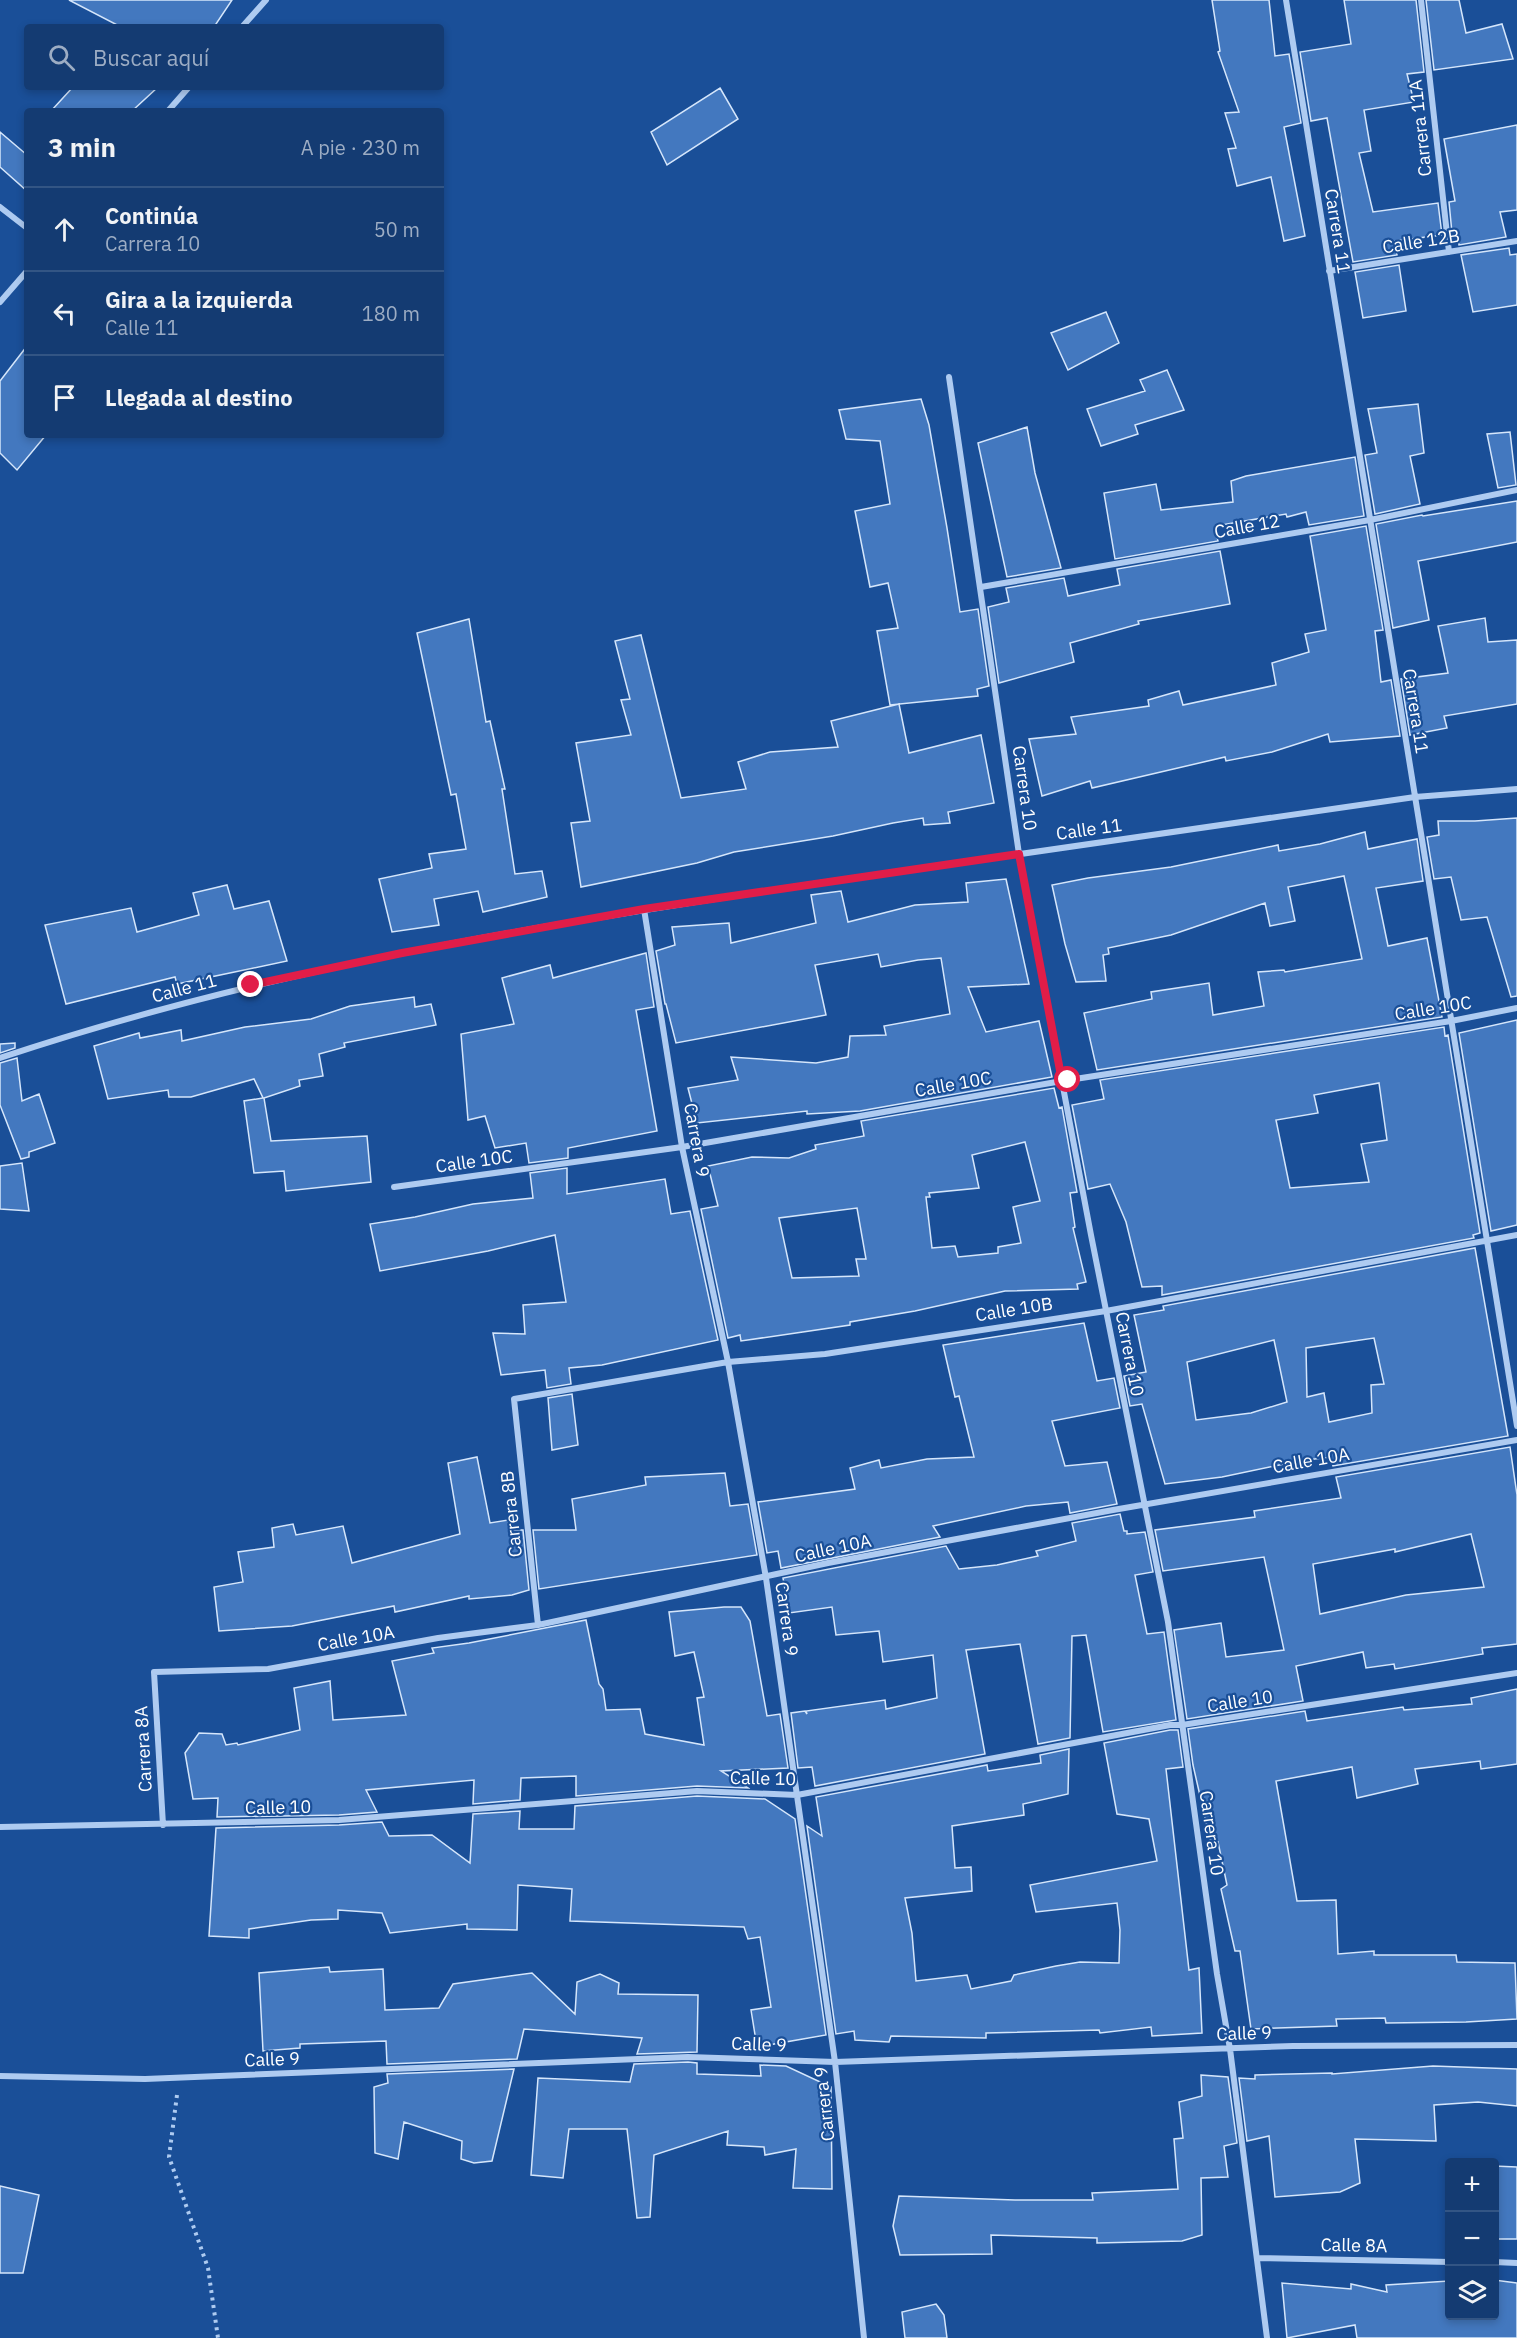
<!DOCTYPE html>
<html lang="es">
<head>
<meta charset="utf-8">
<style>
  :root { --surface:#143b72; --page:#1d4277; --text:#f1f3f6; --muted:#9dadc4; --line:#335584 }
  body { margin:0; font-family:"IBM Plex Sans",sans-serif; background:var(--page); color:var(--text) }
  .controls { position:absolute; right:18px; bottom:18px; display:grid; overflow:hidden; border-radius:6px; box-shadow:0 3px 9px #0003 }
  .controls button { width:54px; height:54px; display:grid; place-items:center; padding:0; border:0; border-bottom:2px solid var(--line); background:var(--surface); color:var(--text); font:30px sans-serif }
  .stop { position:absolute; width:18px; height:18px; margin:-14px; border:4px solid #e11d48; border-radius:50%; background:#fff }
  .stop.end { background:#e11d48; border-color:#fff; box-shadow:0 2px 6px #0008 }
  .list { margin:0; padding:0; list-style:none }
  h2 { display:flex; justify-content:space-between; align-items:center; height:78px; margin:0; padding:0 24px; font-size:26px }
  h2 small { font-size:20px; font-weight:400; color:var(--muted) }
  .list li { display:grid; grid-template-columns:39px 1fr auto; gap:18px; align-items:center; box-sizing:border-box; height:84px; padding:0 24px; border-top:2px solid var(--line) }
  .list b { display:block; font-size:22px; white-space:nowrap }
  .list p { margin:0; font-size:20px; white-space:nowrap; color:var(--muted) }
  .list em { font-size:20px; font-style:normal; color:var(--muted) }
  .icon { flex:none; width:33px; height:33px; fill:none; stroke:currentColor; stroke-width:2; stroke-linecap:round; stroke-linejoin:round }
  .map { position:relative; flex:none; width:1517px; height:2338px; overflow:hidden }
  .search { position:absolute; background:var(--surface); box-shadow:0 3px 9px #0003; left:24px; top:24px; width:420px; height:66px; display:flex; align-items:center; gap:15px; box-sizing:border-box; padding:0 21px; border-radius:6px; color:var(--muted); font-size:22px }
  .panel { position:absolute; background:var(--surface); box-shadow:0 3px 9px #0003; left:24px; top:108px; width:420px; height:330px; border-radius:6px }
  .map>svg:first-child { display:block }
  .building { fill:#4378bf; stroke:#d5e6fb; stroke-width:1.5; fill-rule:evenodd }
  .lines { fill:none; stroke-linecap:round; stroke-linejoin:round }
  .path { stroke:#aecbf1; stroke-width:4; stroke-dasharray:3 4.5; stroke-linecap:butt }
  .street { stroke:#aecbf1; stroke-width:6 }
  .route { stroke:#e11d48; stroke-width:8 }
  .labels { text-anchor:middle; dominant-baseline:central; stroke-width:4.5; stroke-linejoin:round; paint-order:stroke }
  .street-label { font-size:18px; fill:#fff; stroke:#1a4f98 }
</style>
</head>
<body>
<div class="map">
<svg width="1517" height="2338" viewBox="0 0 1517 2338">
  <rect width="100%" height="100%" fill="#1a4f98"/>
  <path class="building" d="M69,0H232L214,27H121Z
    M1212,0H1269L1275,56L1289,54L1301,123L1284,127L1305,236L1284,241L1271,177L1237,186L1228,149L1236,148L1225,113L1239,112L1218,52L1220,51Z
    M1344,0H1416L1424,72L1407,74L1414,102L1364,110L1371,151L1359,153L1373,212L1438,203L1442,235L1395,241L1397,255L1353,262L1327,118L1311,121L1300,52L1351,44Z
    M1426,0H1459L1466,33L1502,24L1513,59L1434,70Z
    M73,87H158L132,111H51Z
    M720,88L738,119L667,165L651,132Z
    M1517,125V210L1500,212L1506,237L1459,245L1457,233H1452L1449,202L1455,201L1444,139Z
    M0,132L27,155V191L0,167Z
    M1509,248L1510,255L1517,254V305L1473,312L1461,255Z
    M1399,265L1406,311L1363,318L1355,272Z
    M1106,312L1119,343L1068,370L1051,333Z
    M27,346V435H46L17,470L0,453V381Z
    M1167,370L1184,410L1135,425L1138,434L1101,446L1087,409L1145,391L1140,380Z
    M921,399L929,425L947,528L960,612L978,609L989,686L977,689L978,696L890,705L877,631L898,628L888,583L870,587L855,511L890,504L880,441L846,439L839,410Z
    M1418,404L1424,453L1410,456L1420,504L1375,514L1365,455L1377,453L1368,409Z
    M1027,427L1035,473L1061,568L1007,577L978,443Z
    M1510,432L1516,485L1498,488L1487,434Z
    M1355,457L1364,516L1309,525L1306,512L1287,517L1286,514L1215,526L1218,541L1115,559L1104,493L1156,484L1161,510L1233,502L1231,481L1246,476Z
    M1517,501V542L1418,561L1429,620L1393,628L1376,524L1422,515L1423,516Z
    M1366,526L1383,630L1375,631L1381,682L1391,680L1400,736L1330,742L1328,734L1272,752L1226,761L1225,757L1092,788L1090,781L1042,796L1029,739L1076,734L1071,717L1149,706L1148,700L1179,691L1183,705L1276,685L1272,663L1309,652L1305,634L1326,630L1310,536Z
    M1220,551L1230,604L1138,621L1139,624L1070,643L1074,662L999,683L988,607L1009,602L1006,588L1064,578L1068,596L1120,585L1117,569Z
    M1485,618L1488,642L1517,640V704L1444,716L1447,728L1410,735L1401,679L1448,673L1438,626Z
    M469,619L486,722L490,721L505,789H502L515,874L542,871L547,897L483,912L478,891L434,899L439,925L392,932L379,879L432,868L429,854L466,849L456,794L451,795L417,633Z
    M641,635L681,798L746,789L738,762L770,752L838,747L831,721L899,704L909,753L981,735L994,803L948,812L950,823L924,825L923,818L893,823L833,836L734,852L697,863L581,887L571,823L590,821L576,743L631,735L621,700L630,699L615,641Z
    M1517,818V996L1511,997L1487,917L1461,920L1451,877L1434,879L1427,837L1439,835L1438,821H1475Z
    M1365,832L1368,849L1417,839L1423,881L1376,888L1388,946L1427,938L1442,1017L1097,1070L1084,1013L1152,999L1151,992L1209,983L1213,1015L1264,1006L1258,972L1284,970L1285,972L1362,959L1344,876L1288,887L1295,921L1270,926L1265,903L1171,935L1108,948L1109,954L1103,955L1106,981L1076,982L1065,944L1052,885L1088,878L1171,867L1278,845L1279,851L1320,844Z
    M1006,879L1029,984L968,987L986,1032L1039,1021L1052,1077L860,1111L807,1114V1111L697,1123L688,1088L738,1080L731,1057L816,1063L848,1057L850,1036L886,1035L884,1026L950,1014L941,958L918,960L881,967L878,954L815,965L826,1015L676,1043L666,1004H665L656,951L675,945L672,927L729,923L731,943L816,923L811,895L841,891L848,922L915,905L968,902L966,883Z
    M227,885L234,909L269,901L287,961L177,984L175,977L66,1004L45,925L131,908L137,932L199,915L193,893Z
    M646,953L654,1007L636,1010L657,1131L568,1148V1158L529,1163L526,1143L495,1148L485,1116L468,1120L461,1034L514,1024L502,978L550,965L553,978Z
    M414,997L415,1007L431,1004L436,1025L344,1043L345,1047L319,1054L323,1076L299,1080L300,1086L264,1098L271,1141L367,1136L371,1182L286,1191L284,1171L254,1173L244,1101L263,1098L254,1079L191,1097H169L168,1090L108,1099L94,1046L139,1033L140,1038L181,1030L182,1041L245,1027L311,1019L350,1006Z
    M1517,1020V1225L1491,1231L1459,1033Z
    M1444,1027L1445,1036L1448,1035L1480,1233L1473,1235L1474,1238L1162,1295V1286L1142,1287L1126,1222L1110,1184L1088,1189L1072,1105L1104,1099L1100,1080ZM1379,1083L1387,1140L1361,1144L1369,1182L1290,1188L1276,1120L1318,1113L1314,1095Z
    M15,1043V1048L0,1053V1044Z
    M17,1058L22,1101L39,1094L55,1143L29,1152V1157L21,1159L0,1105V1063Z
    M1054,1088L1059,1108L1062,1107L1077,1192L1070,1193L1075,1227L1073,1228L1086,1282L1077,1284L1078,1289L1005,1291L915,1311L850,1322V1325L741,1341L740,1335L728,1338L701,1209L718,1206L708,1166L752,1157L789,1158L816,1149L815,1145L864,1136L861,1121ZM1025,1142L1040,1201L1013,1207L1021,1243L998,1247V1253L958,1257L955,1246L932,1248L926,1197H930L929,1193L979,1188L972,1155ZM857,1208L866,1259H856L859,1276L792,1278L779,1218Z
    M22,1163L29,1211L0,1209V1166Z
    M567,1168V1194L665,1179L671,1214L690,1211L718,1340L602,1365L569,1368L571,1384L547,1388L545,1370L501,1375L493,1333L525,1334L523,1305L566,1302L555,1235L488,1251L380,1271L370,1224L415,1217L473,1204L533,1198L530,1173Z
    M1475,1248L1508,1436L1333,1466L1331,1457L1298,1461L1222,1477L1165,1484L1142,1404L1130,1406L1124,1376L1146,1372L1134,1315L1164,1310L1163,1306ZM1374,1338L1384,1384L1371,1385L1372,1413L1329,1422L1324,1393L1307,1397L1306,1348ZM1274,1340L1287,1402L1251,1413L1196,1420L1187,1362Z
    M1084,1323L1097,1381L1114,1378L1120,1408L1052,1421L1065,1466L1107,1462L1117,1504L1070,1513L1068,1502L1026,1506L933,1526L940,1537L781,1568L778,1551L767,1553L758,1502L855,1489L850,1468L879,1460L881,1468L927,1459L974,1457L959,1396L955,1397L943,1345Z
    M572,1394L578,1445L552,1450L548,1398Z
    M1510,1447L1517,1495V1644L1482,1648L1483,1654L1395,1669L1394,1664L1366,1668L1363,1652L1296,1666L1303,1701L1187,1719L1174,1630L1221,1623L1226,1657L1284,1650L1264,1557L1163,1571L1155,1530L1255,1517L1254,1511L1341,1498L1336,1477ZM1471,1534L1484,1587L1406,1595L1320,1614L1313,1564L1395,1549V1552Z
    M477,1457L490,1523L508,1520L510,1530H523L529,1590L512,1595L469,1599V1596L395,1612L394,1606L292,1626L219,1631L214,1587L243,1582L238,1552L274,1547L272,1528L293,1524L296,1535L343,1526L352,1563L460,1534L448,1463Z
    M725,1473L730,1506L748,1504L757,1555L539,1589L533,1530H576L572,1499L646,1485L645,1477Z
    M1120,1514L1124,1531H1127V1534L1145,1532L1153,1572L1135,1575L1147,1634L1164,1632L1176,1720L1103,1732L1086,1635L1072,1636L1070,1738L1038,1744L1020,1644L966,1650L985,1754L815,1786L812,1767L798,1768L791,1713L805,1711L807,1714L806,1711L885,1700L886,1709L937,1698L933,1655L883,1662L879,1631L836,1635L832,1607L789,1613L783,1578L946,1546L959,1569L997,1565L1038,1556L1036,1551L1076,1541L1072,1523Z
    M724,1607H741L750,1621L767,1716L780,1714L788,1768L721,1771L748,1788L697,1786L576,1796V1776L521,1778L520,1800L473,1804L474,1780L366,1790L377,1812L339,1815L217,1817L218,1798L193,1799L185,1753L199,1733L222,1734L226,1745L237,1743L238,1745L300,1730L294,1688L330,1681L333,1720L406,1715L392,1661L434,1653L432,1648L469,1643L586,1620L599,1684L603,1689L606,1710L640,1709L645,1734L704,1745L697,1698L704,1697L694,1652L675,1656L669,1612Z
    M1517,1689V1764L1481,1769L1480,1761L1415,1769L1418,1784L1357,1798L1352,1767L1276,1781L1297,1901L1336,1900L1338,1954L1374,1951V1955H1456L1457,1962L1515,1963L1517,2019L1466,2022L1386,2023L1385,2018L1336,2019L1337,2026L1251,2029L1240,1951H1235L1221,1889L1227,1885L1218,1842L1211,1844L1193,1765L1188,1729L1305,1711L1307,1721L1403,1707L1404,1710L1472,1704L1471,1698Z
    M1170,1730H1178L1183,1767L1166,1769L1189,1970L1199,1968L1202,2033L1152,2036L1151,2027L1100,2033L1099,2030L986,2033V2038L891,2036L889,2042L855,2040L854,2031L836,2034L807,1826L822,1836L816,1797L987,1765L988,1771L1041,1763L1040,1755L1069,1749L1068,1794L1023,1804L1024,1815L952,1826L955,1868L971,1867L972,1891L905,1898L912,1933L916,1981L967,1975L971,1989L1011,1981L1014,1975L1056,1966L1080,1962L1119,1963L1120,1930L1117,1903L1036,1912L1030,1885L1157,1861L1149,1819L1117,1814L1104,1743Z
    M697,1796L765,1799L795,1819L826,2035L757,2047L751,2010L771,2007L760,1937L748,1939L744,1927L570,1921L572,1889L518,1885L517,1930L467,1929V1924L390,1933L382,1913L338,1910V1919L311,1920L249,1929V1938L209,1936L216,1828L339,1825L382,1822L389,1836L432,1835L470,1863L473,1814L520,1811L519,1829H574L575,1806Z
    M329,1967L330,1972L383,1969L385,2010L439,2008L453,1984L532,1973L575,2014L577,1982L600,1974L619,1983L618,1994L698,1995L697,2052L637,2054L642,2038L524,2029L517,2059L387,2064L386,2041L300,2044V2048L263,2051L259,1973Z
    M688,2062L697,2063V2074L761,2076L760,2065L786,2066L831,2087L832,2189L793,2188L796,2149L765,2155L764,2147L727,2145L728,2131L654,2155L650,2217L637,2218L627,2129H569L563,2178L531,2175L538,2078L630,2082L634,2064Z
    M1433,2066L1517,2069V2106L1478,2102L1434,2105L1436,2141L1355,2139L1360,2183L1340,2192L1275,2197L1269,2136L1247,2141L1239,2078L1255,2079V2075L1332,2073V2074Z
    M514,2069L492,2161L474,2163L461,2159L462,2141L404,2122L398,2159L375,2153L374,2087L388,2083L387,2074Z
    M1201,2075L1228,2077L1237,2143L1224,2146L1228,2177L1201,2178L1202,2235L1182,2241L1097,2243V2238L991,2235L992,2254L900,2255L893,2226L899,2196L1015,2200H1093L1092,2193L1178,2189L1174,2139L1183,2138L1179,2102L1202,2096Z
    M1494,2166L1517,2167V2239H1494Z
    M0,2186L39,2195L23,2273H0Z
    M1494,2280L1517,2283V2338H1357L1355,2325L1287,2338L1282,2283L1351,2289V2284L1387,2292L1386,2285L1449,2281V2316H1494Z
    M936,2304L944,2315L947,2338H905L902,2312Z"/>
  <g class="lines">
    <path class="path" d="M177,2095L169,2157L208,2268L218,2338"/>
    <path class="street" d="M1286,0L1517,1426
      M1421,0L1449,252
      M242,27L266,0
      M168,111L189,87
      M0,207L27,228
      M1329,271L1517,241
      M0,302L27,271
      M949,377L1019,854L1091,1235L1168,1622L1217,1974L1230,2049L1267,2338
      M981,587L1370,520L1517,490
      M644,909L682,1147L728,1362L766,1578L835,2062L864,2338
      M0,1058C266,969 543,924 820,883C1018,854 1216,826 1415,797L1517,789
      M394,1187L682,1147L1062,1081L1451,1021L1517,1008
      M538,1625L514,1399L728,1362L825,1354L1106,1311L1517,1235
      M163,1825L154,1672L268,1669L438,1638L538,1625L828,1563L1113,1510L1517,1440
      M0,1827L339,1820L697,1791L797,1795L1170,1725H1182L1517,1673
      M0,2076L145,2079L688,2057L835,2062L1293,2046L1517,2045
      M1258,2258L1450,2262
      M1494,2262L1517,2263"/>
  </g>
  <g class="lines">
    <path class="route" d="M251,985L402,953L644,909L1019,854L1062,1081L1068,1080"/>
  </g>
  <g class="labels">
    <g class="street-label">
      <text transform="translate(1420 128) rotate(-96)">Carrera 11A</text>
      <text transform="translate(1338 231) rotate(81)">Carrera 11</text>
      <text transform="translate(1421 241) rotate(-9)">Calle 12B</text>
      <text transform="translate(1247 526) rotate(-10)">Calle 12</text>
      <text transform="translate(1416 711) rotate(81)">Carrera 11</text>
      <text transform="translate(1025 788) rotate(82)">Carrera 10</text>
      <text transform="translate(1089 829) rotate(-8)">Calle 11</text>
      <text transform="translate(184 988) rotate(-15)">Calle 11</text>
      <text transform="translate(1433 1008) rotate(-9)">Calle 10C</text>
      <text transform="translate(953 1084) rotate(-10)">Calle 10C</text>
      <text transform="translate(697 1140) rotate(80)">Carrera 9</text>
      <text transform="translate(474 1161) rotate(-8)">Calle 10C</text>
      <text transform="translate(1014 1309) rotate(-9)">Calle 10B</text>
      <text transform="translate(1130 1354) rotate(79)">Carrera 10</text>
      <text transform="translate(1311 1460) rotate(-10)">Calle 10A</text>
      <text transform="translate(511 1514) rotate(-96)">Carrera 8B</text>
      <text transform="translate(833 1548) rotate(-12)">Calle 10A</text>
      <text transform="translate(787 1619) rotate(82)">Carrera 9</text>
      <text transform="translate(356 1638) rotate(-10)">Calle 10A</text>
      <text transform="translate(1240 1701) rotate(-9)">Calle 10</text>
      <text transform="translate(143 1749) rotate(-93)">Carrera 8A</text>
      <text transform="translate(763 1778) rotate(1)">Calle 10</text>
      <text transform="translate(278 1807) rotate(-1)">Calle 10</text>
      <text transform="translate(1212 1833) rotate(82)">Carrera 10</text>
      <text transform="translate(1244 2033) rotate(-2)">Calle 9</text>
      <text transform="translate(759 2044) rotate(2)">Calle 9</text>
      <text transform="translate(272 2059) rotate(-2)">Calle 9</text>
      <text transform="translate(824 2104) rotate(-96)">Carrera 9</text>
      <text transform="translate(1354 2245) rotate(1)">Calle 8A</text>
    </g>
  </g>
</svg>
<div class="controls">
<button>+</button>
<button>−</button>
<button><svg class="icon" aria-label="layers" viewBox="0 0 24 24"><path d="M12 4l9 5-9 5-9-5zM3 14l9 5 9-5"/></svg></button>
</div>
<div class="stop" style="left:1068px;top:1080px"></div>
<div class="stop end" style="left:251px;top:985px"></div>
<div class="search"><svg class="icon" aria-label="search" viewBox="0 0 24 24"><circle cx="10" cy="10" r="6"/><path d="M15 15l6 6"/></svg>Buscar aquí</div>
<section class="panel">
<h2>3 min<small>A pie · 230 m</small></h2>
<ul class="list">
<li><svg class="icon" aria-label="ahead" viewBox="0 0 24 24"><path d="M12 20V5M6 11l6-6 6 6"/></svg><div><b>Continúa</b><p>Carrera 10</p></div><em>50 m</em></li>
<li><svg class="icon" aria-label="left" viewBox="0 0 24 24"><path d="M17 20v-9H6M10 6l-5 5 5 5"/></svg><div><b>Gira a la izquierda</b><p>Calle 11</p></div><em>180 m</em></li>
<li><svg class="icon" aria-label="arrive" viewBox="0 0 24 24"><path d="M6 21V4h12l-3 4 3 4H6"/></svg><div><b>Llegada al destino</b></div></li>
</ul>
</section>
</div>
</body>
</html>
